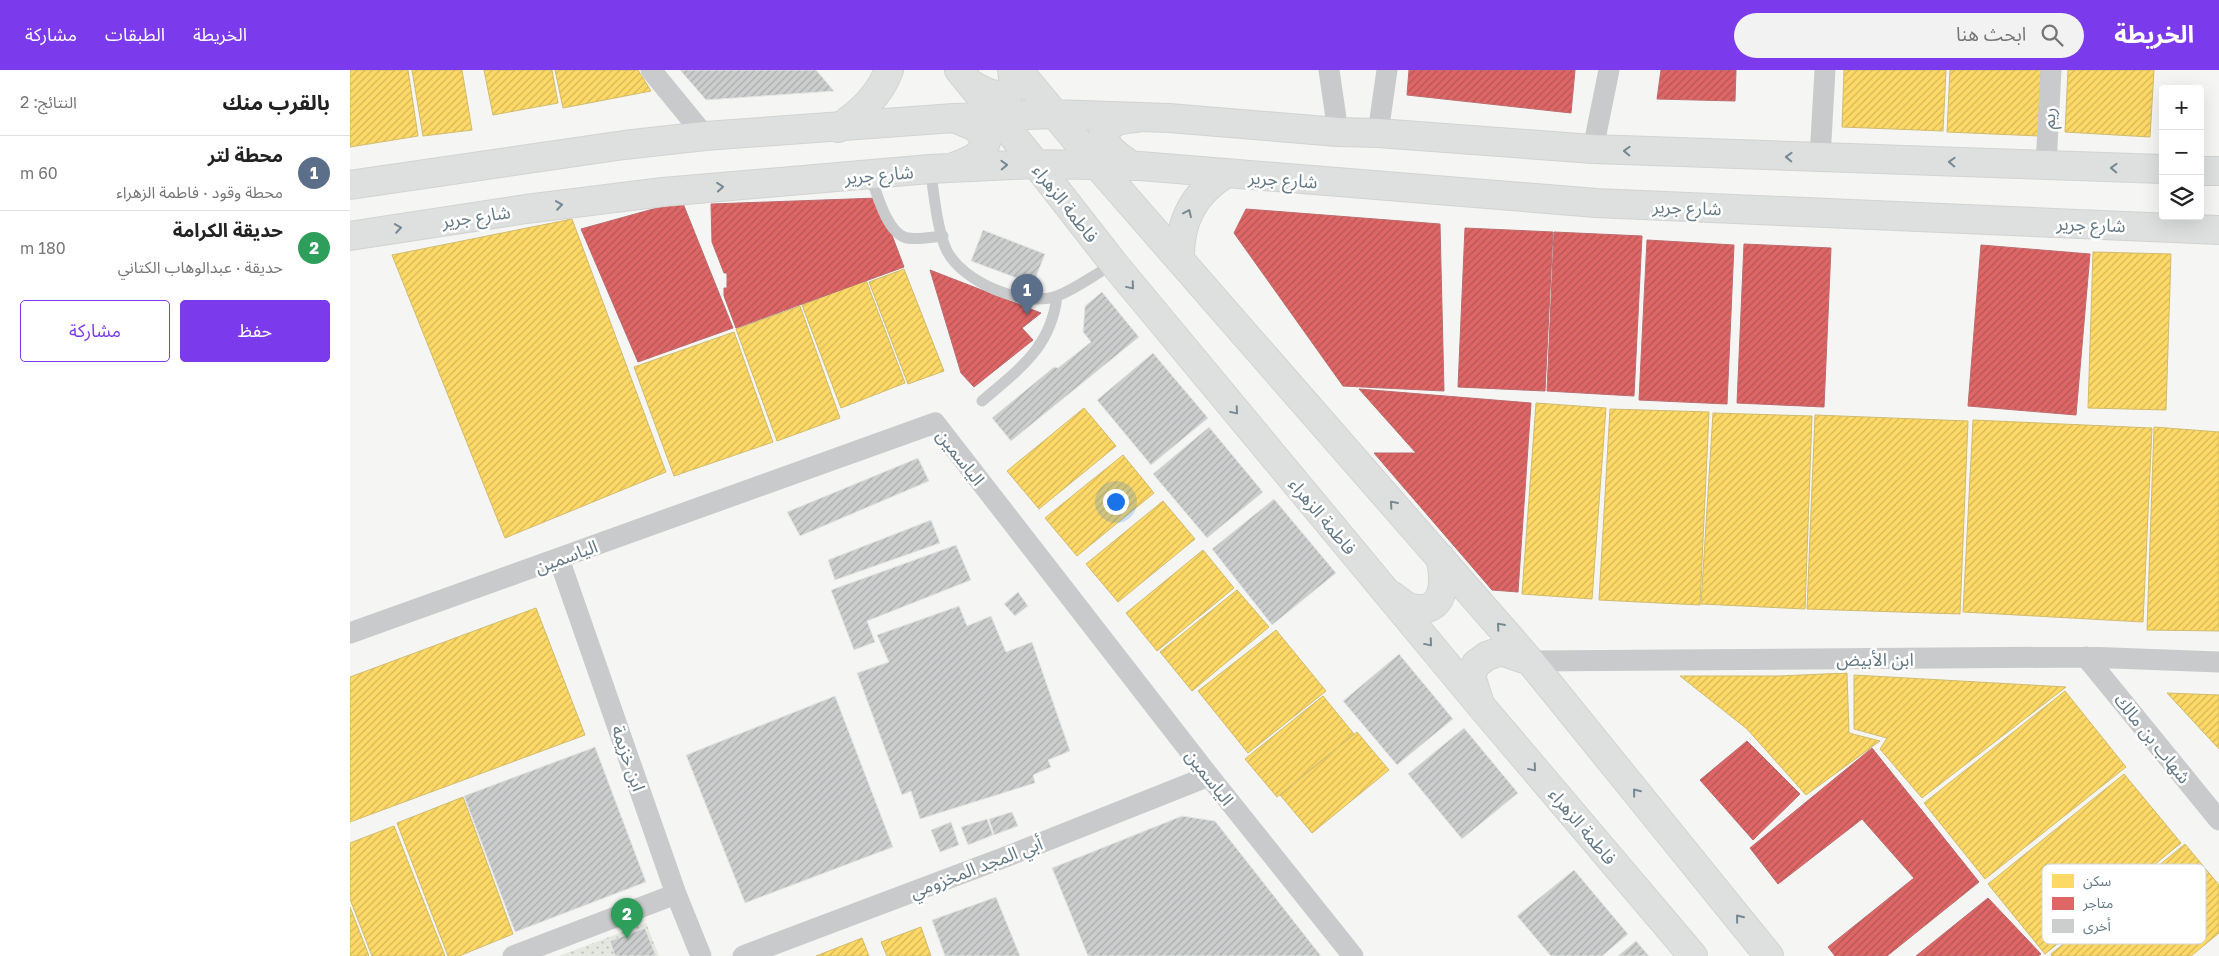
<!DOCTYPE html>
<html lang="ar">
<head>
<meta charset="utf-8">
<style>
  :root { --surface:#fff; --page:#f2f2f2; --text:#222; --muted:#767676; --line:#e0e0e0; --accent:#7c3aed }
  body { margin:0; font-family:"Golos Text","Noto Sans Arabic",sans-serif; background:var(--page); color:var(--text); direction:rtl }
  .controls { position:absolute; right:15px; top:15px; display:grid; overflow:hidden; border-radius:5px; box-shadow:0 5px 20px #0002 }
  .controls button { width:45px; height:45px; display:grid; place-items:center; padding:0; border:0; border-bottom:1px solid var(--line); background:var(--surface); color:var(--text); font:25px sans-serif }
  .you { position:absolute; left:765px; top:431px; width:18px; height:18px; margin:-12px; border:4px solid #fff; border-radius:50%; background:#1a73e8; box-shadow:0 0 0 8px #1a73e833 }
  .badge { display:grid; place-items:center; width:32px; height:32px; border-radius:50%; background:var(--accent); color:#fff; font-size:16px; font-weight:700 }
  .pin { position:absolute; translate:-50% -41px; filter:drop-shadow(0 1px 2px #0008) }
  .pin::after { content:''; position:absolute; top:26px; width:18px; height:15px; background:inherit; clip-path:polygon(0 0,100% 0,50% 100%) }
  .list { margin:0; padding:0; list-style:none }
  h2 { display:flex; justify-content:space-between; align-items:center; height:65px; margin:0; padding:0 20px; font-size:21px }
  h2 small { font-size:16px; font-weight:400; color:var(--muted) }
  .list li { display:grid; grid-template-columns:32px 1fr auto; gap:15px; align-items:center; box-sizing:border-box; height:75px; padding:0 20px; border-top:1px solid var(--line) }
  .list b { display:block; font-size:19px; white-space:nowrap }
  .list p { margin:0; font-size:16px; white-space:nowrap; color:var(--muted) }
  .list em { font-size:16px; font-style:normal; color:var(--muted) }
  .actions { display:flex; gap:10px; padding:15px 20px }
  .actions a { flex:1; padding:11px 0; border:1px solid var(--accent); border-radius:5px; text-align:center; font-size:18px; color:var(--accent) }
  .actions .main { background:var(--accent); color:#fff }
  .icon { flex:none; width:28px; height:28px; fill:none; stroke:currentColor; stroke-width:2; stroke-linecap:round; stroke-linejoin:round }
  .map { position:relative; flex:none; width:1869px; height:886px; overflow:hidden; direction:ltr }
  header { display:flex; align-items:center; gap:30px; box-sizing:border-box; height:70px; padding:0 25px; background:var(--accent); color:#fff }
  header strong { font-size:24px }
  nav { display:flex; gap:28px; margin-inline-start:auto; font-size:18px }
  .search { width:350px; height:45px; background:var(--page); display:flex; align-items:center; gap:12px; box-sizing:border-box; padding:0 18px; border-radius:28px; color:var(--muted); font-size:19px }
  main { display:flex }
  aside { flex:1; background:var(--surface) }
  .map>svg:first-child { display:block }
  .garden { fill:url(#garden-dots) }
  .homes { fill:url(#homes-hatch); stroke:#d0bc6f }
  .shops { fill:url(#shops-hatch); stroke:#bb6c6f }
  .building { fill:url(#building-hatch); stroke:#e4e4e3 }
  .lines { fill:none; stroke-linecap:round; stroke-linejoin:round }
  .secondary-casing { stroke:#d2d3d3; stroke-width:30 }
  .lane { stroke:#c9cacb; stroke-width:11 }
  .street { stroke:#c9cacb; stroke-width:21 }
  .secondary { stroke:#dedfdf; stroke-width:28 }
  .oneway { stroke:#768892 }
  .labels { text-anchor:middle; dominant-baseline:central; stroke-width:5; stroke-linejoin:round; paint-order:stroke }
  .street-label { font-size:18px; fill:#647985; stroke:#fff }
  .key { fill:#fff; stroke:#d0d7da; stroke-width:1 }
  .key-label { font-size:14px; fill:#647985 }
</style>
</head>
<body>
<header>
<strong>الخريطة</strong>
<div class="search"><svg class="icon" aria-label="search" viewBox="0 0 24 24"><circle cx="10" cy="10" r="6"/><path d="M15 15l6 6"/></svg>ابحث هنا</div>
<nav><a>الخريطة</a><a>الطبقات</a><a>مشاركة</a></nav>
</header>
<main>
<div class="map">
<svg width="1869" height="886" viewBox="0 0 1869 886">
  <defs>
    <pattern id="garden-dots" width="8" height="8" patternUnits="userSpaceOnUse" patternTransform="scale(1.25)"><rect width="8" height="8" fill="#e4e7e0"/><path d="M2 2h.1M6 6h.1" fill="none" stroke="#bcc0bb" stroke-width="1.8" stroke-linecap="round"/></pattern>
    <pattern id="homes-hatch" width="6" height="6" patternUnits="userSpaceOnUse" patternTransform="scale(1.25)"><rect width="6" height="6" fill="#ffd966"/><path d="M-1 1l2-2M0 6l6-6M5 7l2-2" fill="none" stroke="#d2b55a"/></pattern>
    <pattern id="shops-hatch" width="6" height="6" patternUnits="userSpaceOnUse" patternTransform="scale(1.25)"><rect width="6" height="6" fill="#e06666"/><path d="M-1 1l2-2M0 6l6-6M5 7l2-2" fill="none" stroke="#b05656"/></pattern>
    <pattern id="building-hatch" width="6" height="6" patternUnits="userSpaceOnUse" patternTransform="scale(1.25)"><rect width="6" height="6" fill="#cccece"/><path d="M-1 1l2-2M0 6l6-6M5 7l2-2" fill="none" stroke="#a9acad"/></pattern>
  </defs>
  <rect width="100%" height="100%" fill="#f5f5f3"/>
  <path class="garden" d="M296,853L309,886H209Z"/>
  <path class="homes" d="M0,0H58L68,66L0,77Z
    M62,0H112L122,60L73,66Z
    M134,0H202L208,33L143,45Z
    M205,0H288L301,21L213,38Z
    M1494,0H1596L1593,61L1492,57Z
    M1600,0H1691L1689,66L1597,62Z
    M1718,0H1804L1800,67L1715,62Z
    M222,149L316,402L155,468L42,185Z
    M1743,182L1821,184L1816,340L1738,338Z
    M554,199L594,301L558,314L519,212Z
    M516,210L555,313L491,338L452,235Z
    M450,236L490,348L427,371L386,259Z
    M384,262L423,372L324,406L284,297Z
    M1186,333L1256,338L1242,529L1172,524Z
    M734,338L766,376L689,439L657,401Z
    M1260,339L1359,342L1350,535L1249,530Z
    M1363,343L1462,346L1455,539L1351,534Z
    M1465,345L1618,351L1610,544L1457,539Z
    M1623,350L1802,358L1793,552L1613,542Z
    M1804,357L1869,362V561L1797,560Z
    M773,385L804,423L727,486L695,448Z
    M813,431L845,469L768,532L736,494Z
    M853,480L884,518L807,581L776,543Z
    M887,520L919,557L842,621L810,582Z
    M186,538L235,665L0,752V607Z
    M926,560L976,621L898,683L848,621Z
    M1497,603L1499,663L1530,671L1456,725L1397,659L1330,606H1429Z
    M1504,605L1716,617L1572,728L1530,679L1537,668L1504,659Z
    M1715,621L1776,697L1635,809L1574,733Z
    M1817,623L1869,625V679Z
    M973,626L1004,664L927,727L895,689Z
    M1007,662L1039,700L962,763L930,725Z
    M1774,704L1831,773L1695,884L1638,814Z
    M113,727L163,864L109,886H98L47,753Z
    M44,756L95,886H22L0,829V773Z
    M1835,774L1869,815V863L1841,886H1702L1701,884Z
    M0,837L19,886H0Z
    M571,857L581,886H537L531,872Z
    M512,868L519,886H466Z"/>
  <path class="shops" d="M1059,0H1225L1221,43L1057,25Z
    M1311,0H1386L1385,31L1307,29Z
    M528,128L554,197L386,258L374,226V218H377V203H374L362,172L361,134Z
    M332,131L383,258L288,292L231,159Z
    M896,139L1090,154L1094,321L993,316L884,163Z
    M1115,158L1203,162L1195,321L1108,317Z
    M1204,162L1292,166L1284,326L1197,321Z
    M1297,170L1384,175L1377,334L1289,330Z
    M1394,174L1481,178L1474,337L1387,333Z
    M1631,175L1740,184L1726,345L1618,336Z
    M580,200L691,243L672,258L683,270L624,317L611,303Z
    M1009,319L1181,333L1168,522L1142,520L1024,383H1066Z
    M1397,671L1450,724L1403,770L1350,710Z
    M1522,678L1629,812L1537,886H1485L1478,877L1564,808L1512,749L1428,814L1400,778Z
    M1638,828L1691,884L1688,886H1566Z"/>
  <path class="building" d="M330,0H466L484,21L356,30Z
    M633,160L695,184L683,214L621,191Z
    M752,222L789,267L661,371L642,348L704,297L708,298L741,272L733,262L735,236Z
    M803,283L858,348L801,395L747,330Z
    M859,357L913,422L857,468L803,404Z
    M568,388L579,411L450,466L437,442Z
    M924,429L986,503L922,555L862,479Z
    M581,450L590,473L485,510L478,490Z
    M606,475L621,510L517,551L525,572L504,580L481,520Z
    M668,522L678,536L665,546L654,534Z
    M609,536L617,556L641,546L656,582L682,572L720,681L698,690L701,697L683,705L685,713L570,749L561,721L552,725L507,603L539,592L527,565Z
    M1049,584L1103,649L1047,695L993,631Z
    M485,626L543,777L395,833L336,685Z
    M1114,658L1168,723L1112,769L1058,704Z
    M245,677L296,812L165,862L114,726Z
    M662,742L668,756L644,765L639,749Z
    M832,746L865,751L971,886H738L702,798Z
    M637,749L643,765L618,775L611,757Z
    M601,752L609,775L590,782L581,760Z
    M1224,800L1278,864L1252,886H1201L1167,846Z
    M646,827L670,886H595L582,850Z
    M295,858L306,886H265L260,871Z
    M1286,871L1299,886H1268Z"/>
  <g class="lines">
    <g class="secondary-casing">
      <path id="secondary" d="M609,0L686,94L764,194L1131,636L1343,886
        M668,0L747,95L1180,591L1419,886
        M621,14C640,26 669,36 662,0
        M604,48L625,57L637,69C633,86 621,90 606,96
        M488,58C510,43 529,26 539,0
        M782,96C770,87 756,80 753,64C761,51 771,49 786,48
        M1850,101H1869
        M0,115L274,75L355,66L604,48L704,44L819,48L988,62L1028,63L1243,79L1813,99
        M0,166L176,139L313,122L580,99L686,94L790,96L1246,133L1869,160
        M830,190C829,152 843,124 875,104
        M1041,525C1047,529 1055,536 1061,538C1096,545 1096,511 1090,487
        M1130,634L1121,606L1126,594L1137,586L1151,581L1180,591"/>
    </g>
    <path class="lane" d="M580,99C584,122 587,161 597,181C613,212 673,238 707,226C726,219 745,204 764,194
      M520,105C527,123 537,164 557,168C568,170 581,167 593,166
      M632,331C669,299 701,278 707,226"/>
    <path class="street" d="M301,0L355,66
      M979,0L988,62
      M1028,63L1037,0
      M1243,79L1259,0
      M1470,88L1475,0
      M1696,95L1701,0
      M209,489L326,824L351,886
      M0,563L585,353L859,706L1003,886
      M1736,587L1869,750
      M1180,591L1736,587L1869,592
      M163,886L326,824
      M393,886L658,786L859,706"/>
    <use href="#secondary" class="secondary"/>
  </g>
  <defs><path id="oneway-chevron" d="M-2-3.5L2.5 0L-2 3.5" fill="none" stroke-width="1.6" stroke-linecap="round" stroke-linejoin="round" transform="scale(1.25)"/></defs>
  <g class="oneway">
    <use href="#oneway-chevron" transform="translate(1277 81) rotate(-178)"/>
    <use href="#oneway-chevron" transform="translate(1439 87) rotate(-178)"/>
    <use href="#oneway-chevron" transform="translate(1602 92) rotate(-178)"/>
    <use href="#oneway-chevron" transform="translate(654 95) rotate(-2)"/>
    <use href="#oneway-chevron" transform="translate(1764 98) rotate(-178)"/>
    <use href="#oneway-chevron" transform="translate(370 117) rotate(-5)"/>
    <use href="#oneway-chevron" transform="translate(209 135) rotate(-8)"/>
    <use href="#oneway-chevron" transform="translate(838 143) rotate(-65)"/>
    <use href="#oneway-chevron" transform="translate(48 158) rotate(-9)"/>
    <use href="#oneway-chevron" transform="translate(781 216) rotate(50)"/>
    <use href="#oneway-chevron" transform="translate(885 341) rotate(50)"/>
    <use href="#oneway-chevron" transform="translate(1043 434) rotate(-131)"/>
    <use href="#oneway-chevron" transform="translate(1150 556) rotate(-131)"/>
    <use href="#oneway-chevron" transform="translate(1079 573) rotate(50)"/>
    <use href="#oneway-chevron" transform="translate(1183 698) rotate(50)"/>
    <use href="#oneway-chevron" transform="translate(1286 722) rotate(-129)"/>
    <use href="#oneway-chevron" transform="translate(1389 848) rotate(-129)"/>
  </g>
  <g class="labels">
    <g class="street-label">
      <text transform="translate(1698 48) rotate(-87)">ريم</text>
      <text transform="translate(529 104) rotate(-5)">شارع جرير</text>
      <text transform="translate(933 109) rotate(4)">شارع جرير</text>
      <text transform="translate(716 133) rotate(52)">فاطمة الزهراء</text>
      <text transform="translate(1337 137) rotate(2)">شارع جرير</text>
      <text transform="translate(126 146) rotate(-8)">شارع جرير</text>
      <text transform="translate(1741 154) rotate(2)">شارع جرير</text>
      <text transform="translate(611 387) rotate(52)">الياسمين</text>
      <text transform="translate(973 446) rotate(50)">فاطمة الزهراء</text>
      <text transform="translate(216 486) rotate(-20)">الياسمين</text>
      <text x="1525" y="589">ابن الأبيض</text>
      <text transform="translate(1803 668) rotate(51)">شهاب بن مالك</text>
      <text transform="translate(279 688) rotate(71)">ابن خزيمة</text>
      <text transform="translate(860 707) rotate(52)">الياسمين</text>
      <text transform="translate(1233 756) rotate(50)">فاطمة الزهراء</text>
      <text transform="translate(626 797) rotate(-21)">أبي المجد المخزومي</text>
    </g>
  </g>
  <rect x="1692" y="794" width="164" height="80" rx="8" class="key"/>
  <rect x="1702" y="804" width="22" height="14" fill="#ffd966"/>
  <rect x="1702" y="827" width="22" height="13" fill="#e06666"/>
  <rect x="1702" y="849" width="22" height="14" fill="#cccece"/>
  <g class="key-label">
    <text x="1733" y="816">سكن</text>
    <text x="1733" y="838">متاجر</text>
    <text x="1733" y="861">أخرى</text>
  </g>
</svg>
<div class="controls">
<button>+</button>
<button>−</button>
<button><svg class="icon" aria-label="layers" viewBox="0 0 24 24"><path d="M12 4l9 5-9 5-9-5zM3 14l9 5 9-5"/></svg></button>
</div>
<div class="you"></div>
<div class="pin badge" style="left:677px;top:245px;background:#5c6f8a">1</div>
<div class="pin badge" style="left:277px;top:869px;background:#2e9e5b">2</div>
</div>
<aside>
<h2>بالقرب منك<small>النتائج: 2</small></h2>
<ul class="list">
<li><span class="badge" style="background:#5c6f8a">1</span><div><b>محطة لتر</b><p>محطة وقود · فاطمة الزهراء</p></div><em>60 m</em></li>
<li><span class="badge" style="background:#2e9e5b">2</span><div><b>حديقة الكرامة</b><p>حديقة · عبدالوهاب الكتاني</p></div><em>180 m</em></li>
</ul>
<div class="actions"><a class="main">حفظ</a><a>مشاركة</a></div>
</aside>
</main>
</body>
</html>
